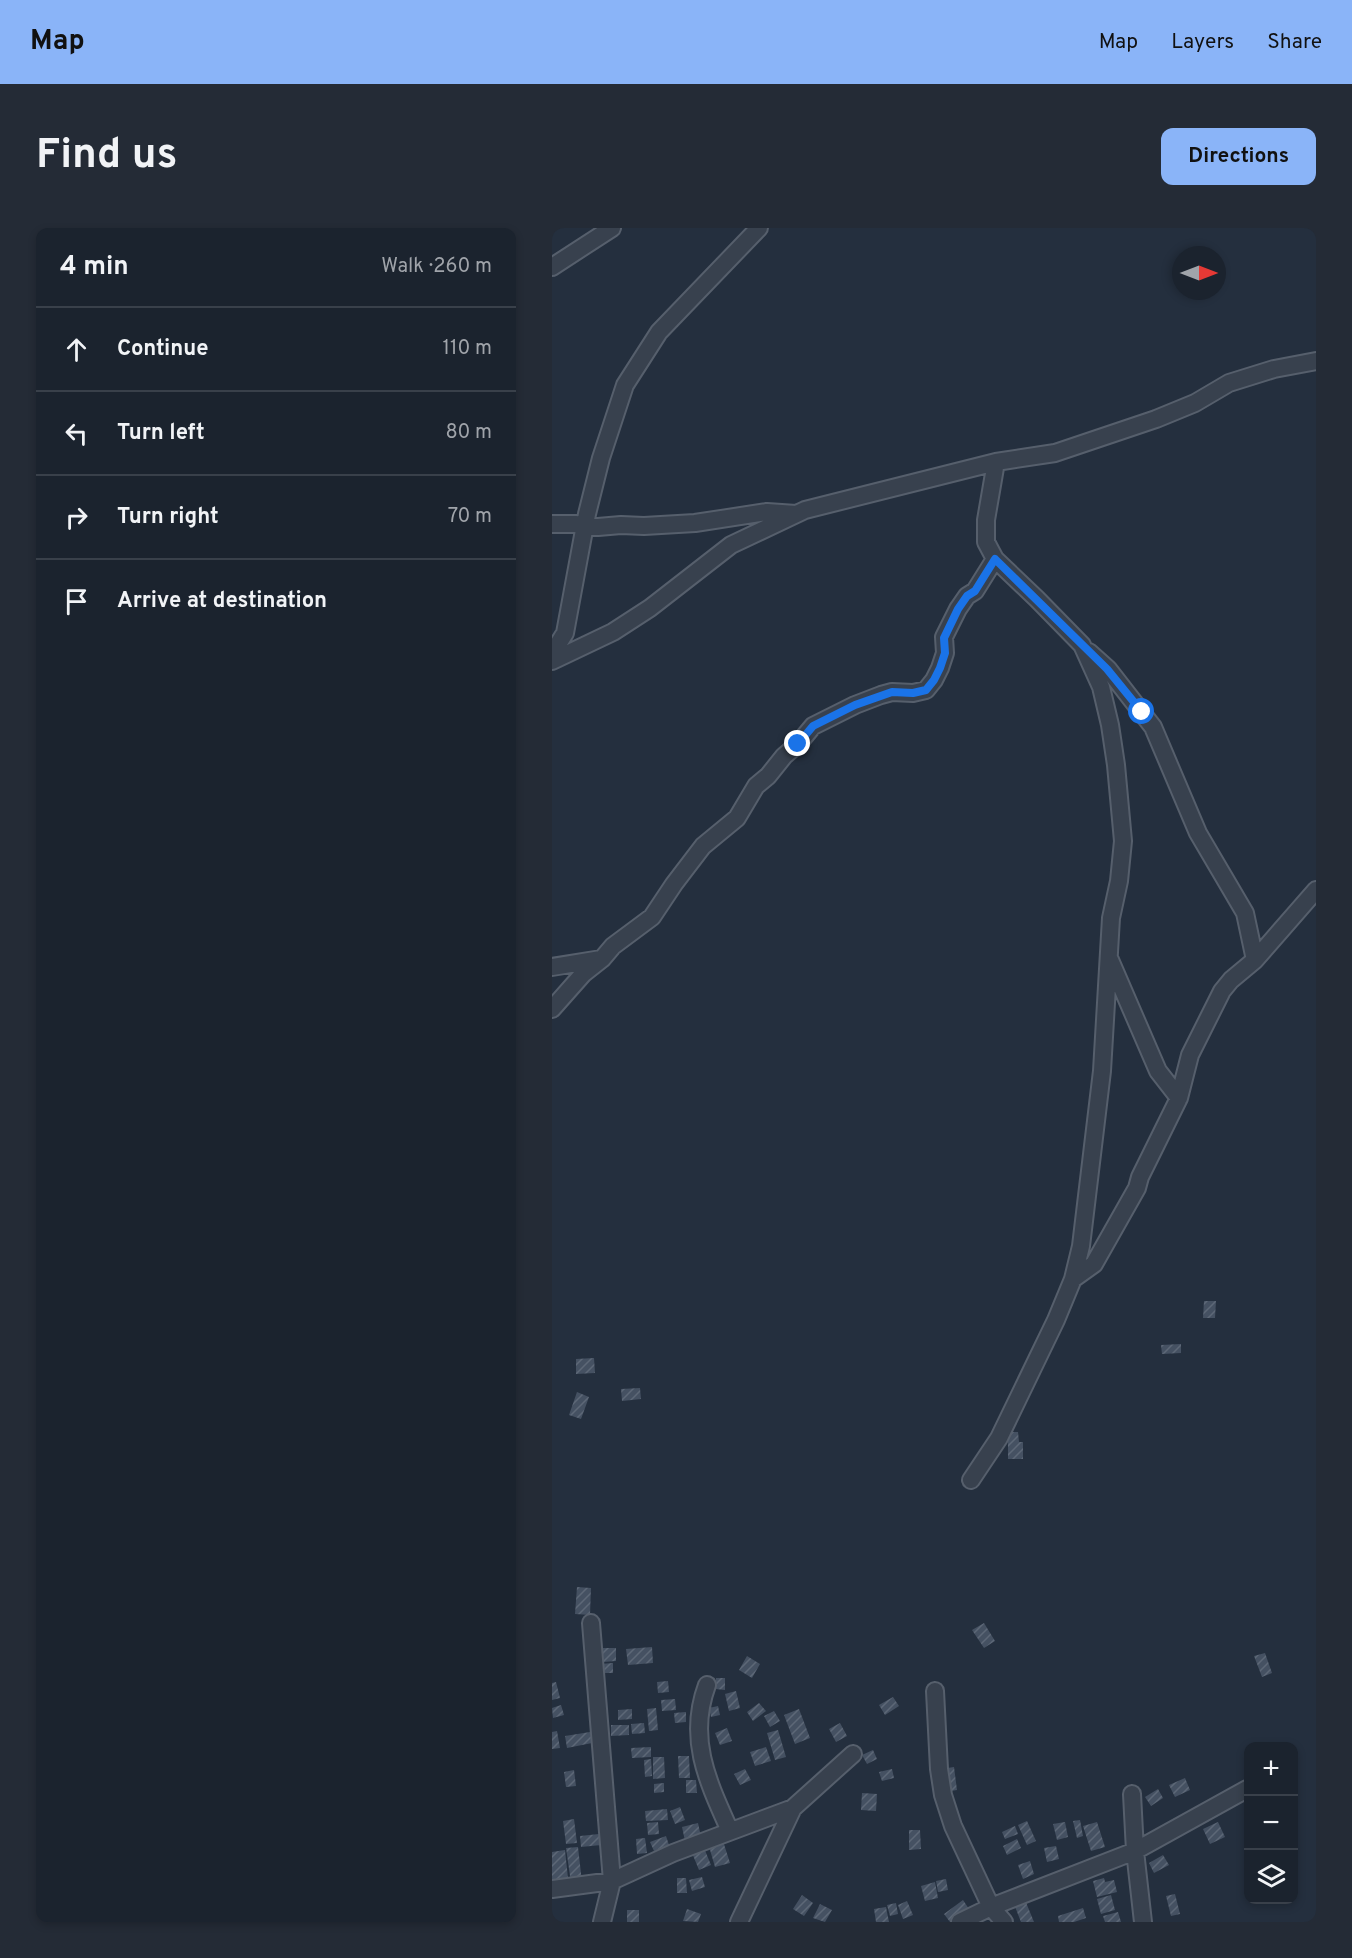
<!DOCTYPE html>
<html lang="en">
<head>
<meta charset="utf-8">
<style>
  :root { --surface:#1b232e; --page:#242b36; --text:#f1f3f6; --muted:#a0a4aa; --line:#39404a; --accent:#8ab4f8 }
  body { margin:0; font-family:Overpass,sans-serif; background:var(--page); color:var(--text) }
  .controls { position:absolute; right:18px; bottom:18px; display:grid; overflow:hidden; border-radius:12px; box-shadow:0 3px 9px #0003 }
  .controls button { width:54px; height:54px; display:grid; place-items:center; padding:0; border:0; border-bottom:2px solid var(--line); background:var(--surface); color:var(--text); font:30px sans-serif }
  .compass { position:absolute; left:620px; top:18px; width:54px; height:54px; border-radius:50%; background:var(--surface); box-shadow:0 3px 9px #0003; rotate:90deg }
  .stop { position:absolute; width:18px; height:18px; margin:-14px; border:4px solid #1a73e8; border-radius:50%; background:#fff }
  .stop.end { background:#1a73e8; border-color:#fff; box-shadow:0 2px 6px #0008 }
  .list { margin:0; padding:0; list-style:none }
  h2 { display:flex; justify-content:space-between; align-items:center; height:78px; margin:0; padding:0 24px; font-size:26px }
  h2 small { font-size:20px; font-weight:400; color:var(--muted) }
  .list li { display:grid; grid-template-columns:39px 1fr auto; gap:18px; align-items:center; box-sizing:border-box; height:84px; padding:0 24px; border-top:2px solid var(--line) }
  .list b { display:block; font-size:22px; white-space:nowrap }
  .list em { font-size:20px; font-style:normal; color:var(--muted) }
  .icon { flex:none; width:33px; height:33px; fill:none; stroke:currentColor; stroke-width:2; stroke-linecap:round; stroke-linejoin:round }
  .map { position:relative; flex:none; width:764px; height:1694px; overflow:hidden; border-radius:12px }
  header { display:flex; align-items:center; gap:36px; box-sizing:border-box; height:84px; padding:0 30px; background:var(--accent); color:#111 }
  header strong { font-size:28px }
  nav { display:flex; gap:33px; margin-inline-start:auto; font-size:21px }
  .intro { display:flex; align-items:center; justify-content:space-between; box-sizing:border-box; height:144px; padding:0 36px }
  h1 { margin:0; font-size:42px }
  .button { padding:15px 27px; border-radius:12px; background:var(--accent); color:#111; font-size:21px; font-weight:700 }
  main { display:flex; gap:36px; padding:0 36px }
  aside { flex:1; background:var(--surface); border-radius:12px; box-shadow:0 3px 9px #0003 }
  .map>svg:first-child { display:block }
  .building { fill:url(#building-hatch) }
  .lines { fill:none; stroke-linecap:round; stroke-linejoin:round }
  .minor-casing { stroke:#565f6c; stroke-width:20 }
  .minor { stroke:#38414e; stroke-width:16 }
  .route { stroke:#1a73e8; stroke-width:8 }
</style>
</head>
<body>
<header>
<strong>Map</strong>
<nav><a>Map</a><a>Layers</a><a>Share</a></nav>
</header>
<div class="intro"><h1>Find us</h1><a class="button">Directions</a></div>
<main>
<aside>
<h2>4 min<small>Walk · 260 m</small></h2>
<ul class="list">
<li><svg class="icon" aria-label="ahead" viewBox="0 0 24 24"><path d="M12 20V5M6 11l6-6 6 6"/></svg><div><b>Continue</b></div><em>110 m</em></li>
<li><svg class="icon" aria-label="left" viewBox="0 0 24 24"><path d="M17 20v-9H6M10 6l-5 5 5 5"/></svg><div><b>Turn left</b></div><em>80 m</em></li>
<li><svg class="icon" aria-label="right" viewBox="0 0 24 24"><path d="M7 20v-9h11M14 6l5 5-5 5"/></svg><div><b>Turn right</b></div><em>70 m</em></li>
<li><svg class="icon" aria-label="arrive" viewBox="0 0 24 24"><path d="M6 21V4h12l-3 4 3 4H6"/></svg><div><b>Arrive at destination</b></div></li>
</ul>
</aside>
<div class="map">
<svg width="764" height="1694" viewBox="0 0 764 1694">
  <defs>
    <pattern id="building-hatch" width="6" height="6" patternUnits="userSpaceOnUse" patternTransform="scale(1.5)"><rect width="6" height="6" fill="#455162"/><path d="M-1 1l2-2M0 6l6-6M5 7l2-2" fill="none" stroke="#5d6877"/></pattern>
  </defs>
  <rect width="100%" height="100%" fill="#242f3e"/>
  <path class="building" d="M652,1073H664L663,1090H651Z
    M629,1116V1125L610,1126L609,1117Z
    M42,1130L43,1145L24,1146V1131Z
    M88,1160L89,1171L70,1173L69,1161Z
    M25,1164L37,1169L29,1191L17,1187Z
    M456,1204H466L467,1214H471V1231H456Z
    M25,1359L39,1360L38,1387L23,1386Z
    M432,1395L443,1413L432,1420L420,1402Z
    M100,1419L101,1435L76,1437L74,1421Z
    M51,1420H64V1433L51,1434Z
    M713,1425L720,1445L710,1449L702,1428Z
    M195,1428L208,1436L200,1450L187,1442Z
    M61,1435V1445H49L48,1436Z
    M164,1450H173V1462L164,1461Z
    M116,1453L117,1464L106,1465L105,1454Z
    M4,1454L8,1470L0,1472V1455Z
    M184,1463L188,1480L177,1483L173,1466Z
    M341,1469L347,1478L333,1487L327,1477Z
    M123,1471L124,1482L110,1483L109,1472Z
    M207,1475L214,1483L201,1493L195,1484Z
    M9,1477L12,1487L1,1490L0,1480Z
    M166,1478L168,1487L159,1489L157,1480Z
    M104,1480L106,1502L97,1503L95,1481Z
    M80,1481V1491L66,1492V1482Z
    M247,1481L258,1510L243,1516L232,1487Z
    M222,1483L228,1493L218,1499L212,1488Z
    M134,1484V1494L123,1495L122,1485Z
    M92,1495L93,1505L80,1506L79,1496Z
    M288,1495L295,1508L284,1514L277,1501Z
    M59,1497H77V1507L59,1508Z
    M175,1500L180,1513L168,1517L163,1505Z
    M226,1502L234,1529L223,1532L215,1505Z
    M5,1503L8,1520L0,1521V1504Z
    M38,1504L40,1515L15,1520L13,1508Z
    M99,1519V1529L80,1530L79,1520Z
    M214,1519L219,1533L203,1538L198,1524Z
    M321,1522L325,1531L315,1536L310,1527Z
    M126,1528H137L138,1550H127Z
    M101,1529H112L113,1550L101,1551Z
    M99,1531L100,1548L93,1549L92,1532Z
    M402,1539L405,1562L393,1564L389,1541Z
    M193,1541L199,1552L188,1557L182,1546Z
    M340,1541L342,1550L330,1553L327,1544Z
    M22,1542L24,1558L14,1559L12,1544Z
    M633,1550L638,1562L623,1569L617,1557Z
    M134,1552H144L145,1565H134Z
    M112,1555V1564L102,1565V1556Z
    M606,1561L611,1570L599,1578L593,1569Z
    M310,1565L325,1566L324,1583L309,1582Z
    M128,1579L133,1592L123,1596L118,1583Z
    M115,1581L116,1592L94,1593L93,1583Z
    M22,1591L25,1615L14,1616L11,1593Z
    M528,1592L531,1608L525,1610L521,1593Z
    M475,1593L484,1613L475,1617L466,1597Z
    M106,1594L107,1606L96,1607L95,1595Z
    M513,1594L516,1609L505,1612L501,1596Z
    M545,1594L553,1619L539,1623L531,1598Z
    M666,1594L673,1609L658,1616L651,1601Z
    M146,1595L149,1609L133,1613L130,1599Z
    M463,1598L466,1606L453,1611L450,1604Z
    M357,1602H368L369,1621L357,1622Z
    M47,1606L49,1617L29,1619L28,1608Z
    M114,1608L117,1617L102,1623L98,1614Z
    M93,1610L95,1625L85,1626L84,1611Z
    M170,1610L178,1635L163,1639L156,1615Z
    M465,1611L469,1620L455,1627L451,1618Z
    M504,1618L507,1631L495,1634L492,1620Z
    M26,1619L30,1654L19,1655L14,1620Z
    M152,1620L159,1637L147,1642L140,1625Z
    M13,1622L16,1650L0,1652V1624Z
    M611,1627L617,1637L602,1645L597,1635Z
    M478,1633L482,1646L471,1651L466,1637Z
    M150,1649L153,1659L140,1663L137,1652Z
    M125,1650H134L135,1665H125Z
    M552,1650L553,1654L562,1652L565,1664L545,1669L541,1653Z
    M394,1651L396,1662L386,1664L384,1653Z
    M383,1654L386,1670L373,1673L369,1658Z
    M623,1666L628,1686L619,1688L614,1668Z
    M250,1667L261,1675L252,1688L241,1681Z
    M559,1667L563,1682L549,1686L545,1671Z
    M411,1672L417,1681L398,1694L392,1686Z
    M473,1672L482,1694H469L462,1676Z
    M355,1673L361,1687L351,1691L346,1677Z
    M344,1675L346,1686L338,1688L335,1677Z
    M268,1676L280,1682L273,1694L261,1690Z
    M334,1679L337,1694H324L322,1681Z
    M531,1680L534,1690L522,1694H507L506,1688Z
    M135,1681L149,1686L146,1694L131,1693Z
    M75,1682H87V1694H75Z
    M566,1684L569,1694H553L551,1688Z"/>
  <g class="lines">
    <g class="minor-casing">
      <path id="minor" d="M0,39L60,0
        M0,296H23L46,299L69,297L92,298L143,295L215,284L244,286
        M537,424L556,441L601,499L646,605L693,685L703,732
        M0,426L13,405L35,286L49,230L73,157L107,104L207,0
        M0,433L61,404L98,380L179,317L253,282L444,234L503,225L604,191L643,175L677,155L722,141L764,133
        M558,732L606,843L627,870
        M0,739L49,731
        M0,781L31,746L50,731L61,718L100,689L122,656L151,618L185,590L204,558L216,548L232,528L246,516L261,498L303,477L329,467L340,464L361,465L374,462L382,452L388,440L393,425L392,409L406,381L415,368L423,363L443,331
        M521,1051L542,1036L585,960L588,949L627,870L638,827L670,763L679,752L703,732L764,662
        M419,1252L447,1210L504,1092L521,1051L529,1018L550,843L559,690L567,653L571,613L564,537L558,497L549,459L530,417L485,371L443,331L434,314V292L444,234
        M39,1395L60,1653L50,1694
        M155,1457C135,1511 156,1554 178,1603
        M383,1463L387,1541L391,1567L401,1598L439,1679L452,1694
        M580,1566L583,1623L591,1694
        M0,1661L60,1653L121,1625L241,1580
        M187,1694L241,1580L301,1526
        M408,1694L439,1679L583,1623L695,1561"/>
    </g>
    <use href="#minor" class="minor"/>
  </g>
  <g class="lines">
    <path class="route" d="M246,516L261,498L303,477L340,464L361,465L374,462L382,452L388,440L393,425L392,410L406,381L415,368L423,363L443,331L555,441L590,484"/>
  </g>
</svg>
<div class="controls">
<button>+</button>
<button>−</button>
<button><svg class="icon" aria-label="layers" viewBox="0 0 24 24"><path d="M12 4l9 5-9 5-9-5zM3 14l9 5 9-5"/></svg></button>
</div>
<svg class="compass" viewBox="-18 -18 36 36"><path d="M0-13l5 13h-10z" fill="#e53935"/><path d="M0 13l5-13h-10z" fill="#a0a4aa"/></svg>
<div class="stop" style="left:590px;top:484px"></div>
<div class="stop end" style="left:246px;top:516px"></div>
</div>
</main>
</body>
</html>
